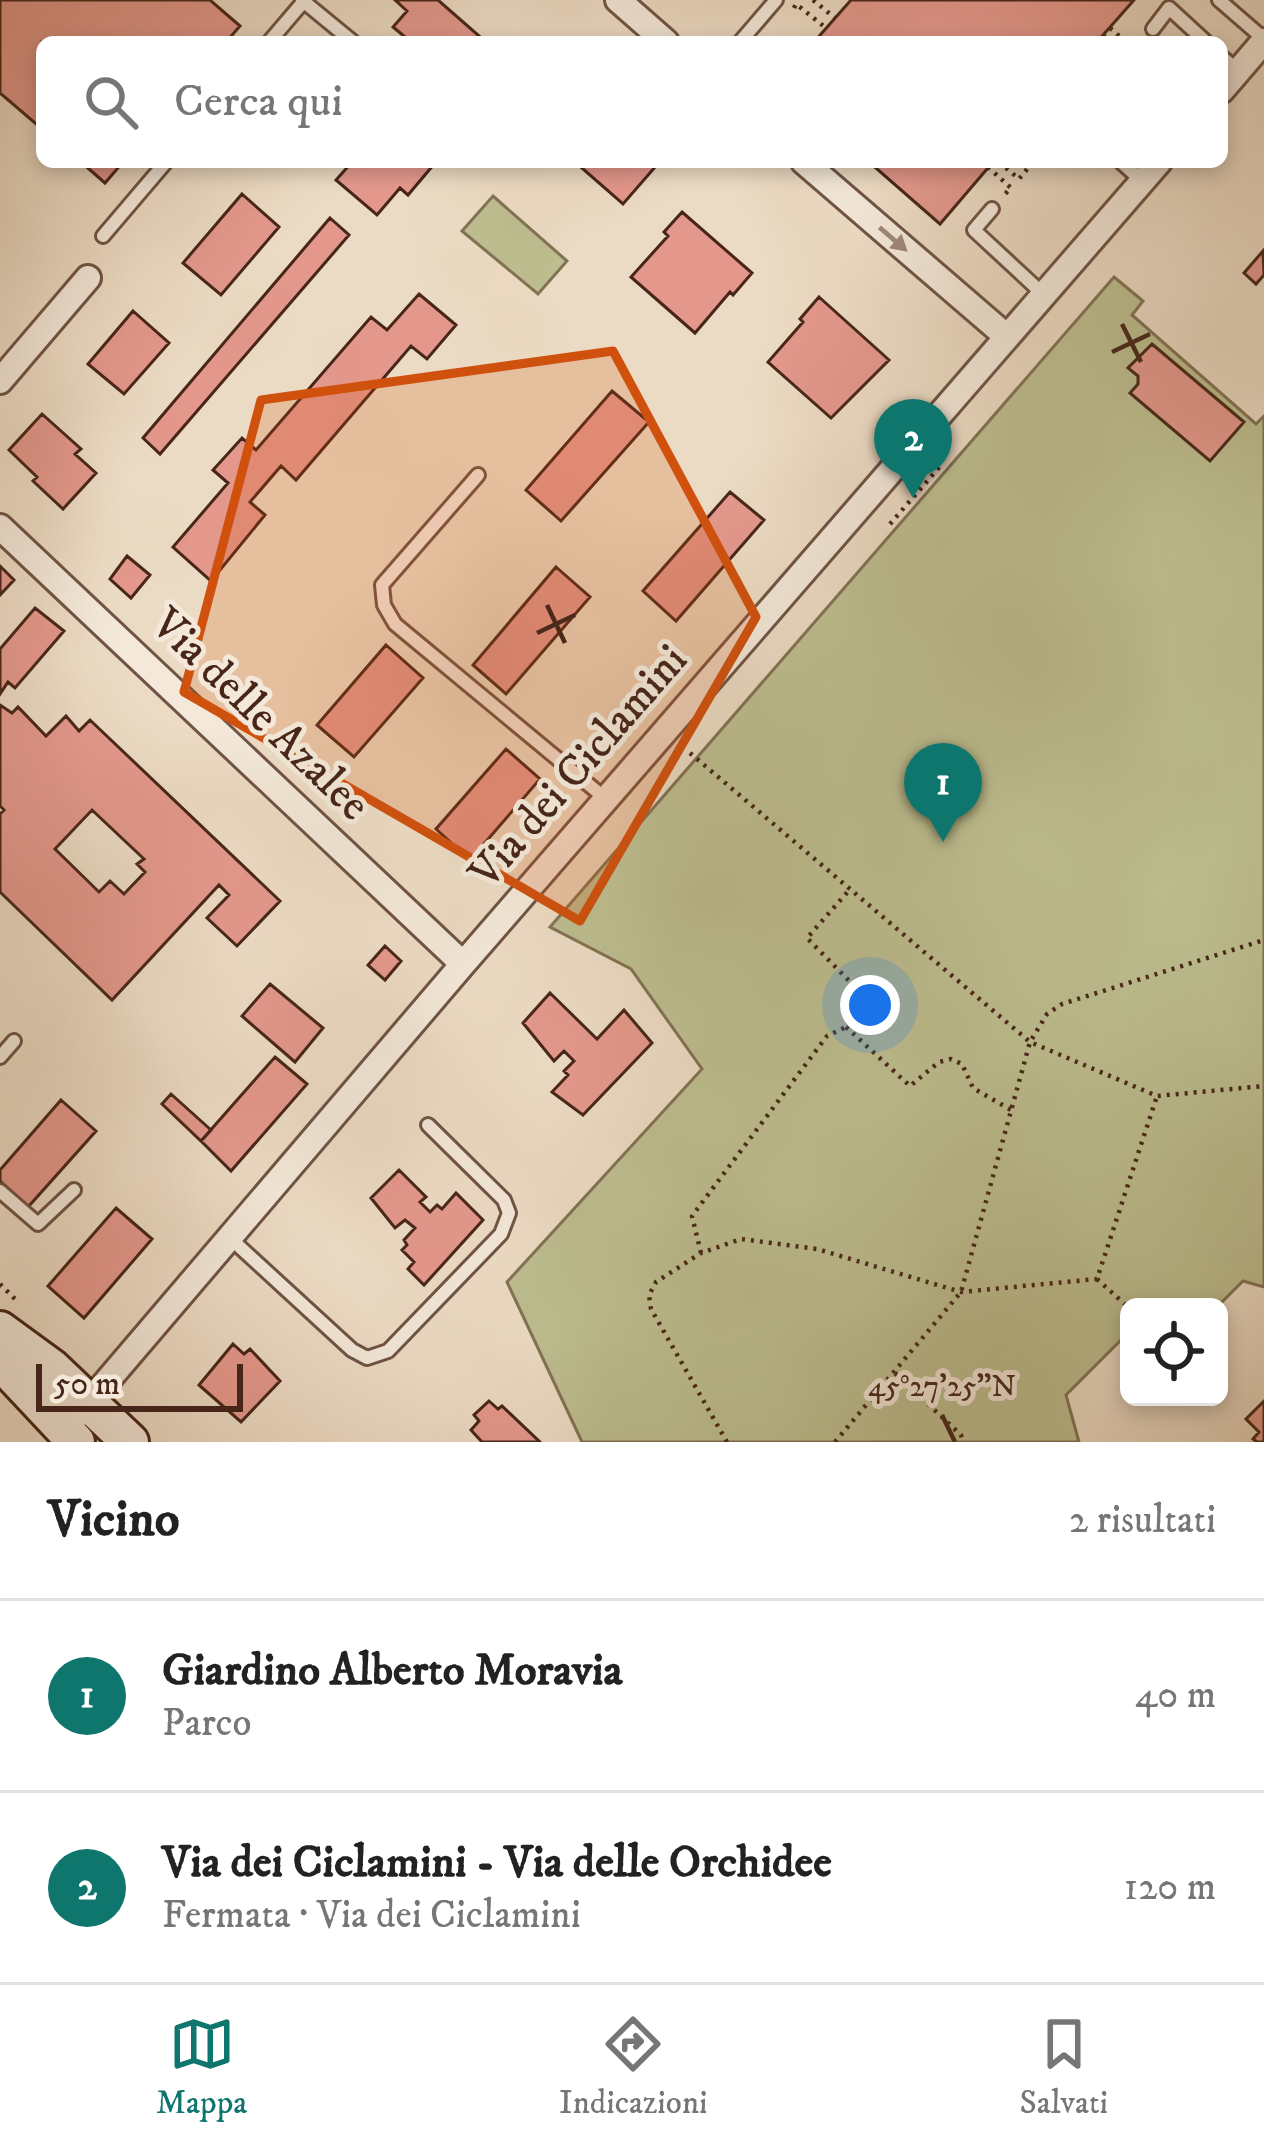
<!DOCTYPE html>
<html lang="it">
<head>
<meta charset="utf-8">
<style>
  :root { --surface:#fff; --page:#f2f2f2; --text:#222; --muted:#767676; --line:#e0e0e0; --accent:#0f766e }
  body { margin:0; font-family:"IM FELL DW Pica",serif; background:var(--page); color:var(--text) }
  .controls { position:absolute; right:36px; bottom:36px; display:grid; overflow:hidden; border-radius:18px; box-shadow:0 6px 18px #0003 }
  .controls button { width:108px; height:108px; display:grid; place-items:center; padding:0; border:0; border-bottom:3px solid var(--line); background:var(--surface); color:var(--text); font:60px sans-serif }
  .scale { position:absolute; left:36px; bottom:30px; width:207px; box-sizing:border-box; padding-left:12px; border:6px solid #472619; border-top:0; font-size:33px; line-height:42px; white-space:nowrap; color:#472619; -webkit-text-stroke:9px #f3e8d9; paint-order:stroke }
  .you { position:absolute; left:870px; top:1005px; width:42px; height:42px; margin:-30px; border:9px solid #fff; border-radius:50%; background:#1a73e8; box-shadow:0 0 0 18px #1a73e833 }
  .badge { display:grid; place-items:center; width:78px; height:78px; border-radius:50%; background:var(--accent); color:#fff; font-size:39px; font-weight:700 }
  .pin { position:absolute; translate:-50% -99px; filter:drop-shadow(0 3px 6px #0008) }
  .pin::after { content:''; position:absolute; top:63px; width:42px; height:36px; background:inherit; clip-path:polygon(0 0,100% 0,50% 100%) }
  .list { margin:0; padding:0; list-style:none }
  h2 { display:flex; justify-content:space-between; align-items:center; height:156px; margin:0; padding:0 48px; font-size:51px }
  h2 small { font-size:39px; font-weight:400; color:var(--muted) }
  .list li { display:grid; grid-template-columns:78px 1fr auto; gap:36px; align-items:center; box-sizing:border-box; height:192px; padding:0 48px; border-top:3px solid var(--line) }
  .list b { display:block; font-size:45px; white-space:nowrap }
  .list p { margin:0; font-size:39px; white-space:nowrap; color:var(--muted) }
  .list em { font-size:39px; font-style:normal; color:var(--muted) }
  .icon { flex:none; width:66px; height:66px; fill:none; stroke:currentColor; stroke-width:2; stroke-linecap:round; stroke-linejoin:round }
  .map { position:relative; flex:none; width:1264px; height:1442px; overflow:hidden }
  .search { position:absolute; background:var(--surface); box-shadow:0 6px 18px #0003; left:36px; right:36px; top:36px; height:132px; display:flex; align-items:center; gap:30px; box-sizing:border-box; padding:0 42px; border-radius:18px; color:var(--muted); font-size:45px }
  .sheet { height:540px; background:var(--surface) }
  nav { display:flex; justify-content:space-around; align-items:center; box-sizing:border-box; height:168px; border-top:3px solid var(--line); background:var(--surface); font-size:33px; color:var(--muted) }
  nav a { display:grid; justify-items:center; gap:6px }
  nav .on { color:var(--accent) }
  .map>svg:first-child { display:block }
  .green { fill:#bdbe90; stroke:#827254; stroke-width:3 }
  .building { fill:#e4988c; stroke:#472619; stroke-width:3; fill-rule:evenodd }
  .lines { fill:none; stroke-linecap:round; stroke-linejoin:round }
  .service-casing { stroke:#705344; stroke-width:18 }
  .minor-casing { stroke:#705344; stroke-width:30 }
  .secondary-casing { stroke:#472619; stroke-width:42 }
  .path { stroke:#472619; stroke-width:4.5; stroke-dasharray:3 6; stroke-linecap:butt }
  .service { stroke:#f3e8d9; stroke-width:12 }
  .minor { stroke:#f3e8d9; stroke-width:24 }
  .secondary { stroke:#f3e8d9; stroke-width:36 }
  .oneway { fill:#9d8779 }
  .marked { fill:#d0510e; fill-opacity:0.2; stroke:#d0510e; stroke-width:9; stroke-linejoin:round }
  .ticks { fill:none; stroke:#472619; stroke-width:4.5 }
  .labels { text-anchor:middle; dominant-baseline:central; stroke-width:10; stroke-linejoin:round; paint-order:stroke }
  .street-label { font-size:45px; fill:#472619; stroke:#f3e8d9 }
  .ticks-label { font-size:30px; text-anchor:middle; fill:#472619; stroke:#f3e8d9; stroke-width:10; stroke-linejoin:round; paint-order:stroke }
</style>
</head>
<body>
<div class="map">
<svg width="1264" height="1442" viewBox="0 0 1264 1442">
  <rect width="100%" height="100%" fill="#ecdbc4"/>
  <filter id="stains"><feTurbulence type="fractalNoise" baseFrequency=".00167" numOctaves="4"/><feColorMatrix values="0 0 0 0 .2 0 0 0 0 .09 0 0 0 0 .02 0 0 0 .5 -.17"/></filter>
  <radialGradient id="worn" r=".72"><stop offset=".6" stop-color="#630" stop-opacity="0"/><stop offset="1" stop-color="#630" stop-opacity=".3"/></radialGradient>
  <path class="green" d="M493,196L567,261L538,294L462,231Z
    M1114,277L1143,301L1132,315L1256,424L1264,416V1287L1243,1281L1217,1307H1129V1332L1066,1395L1079,1442H582L507,1282L702,1069L631,969L550,927Z"/>
  <path class="building" d="M0,0H210L240,26L226,42H42V129L0,93Z
    M395,0H438L486,42H411L393,27L407,11Z
    M851,0H1134L1097,42H814Z
    M81,162H123L105,183Z
    M352,162H434L435,163L408,195L400,188L377,215L336,180Z
    M575,162H651L656,166L623,204Z
    M869,162H993L940,224Z
    M242,194L279,227L221,295L183,263Z
    M682,212L752,273L733,295L730,292L695,333L631,277L668,236L664,232Z
    M330,218L349,235L160,454L143,438Z
    M1263,251L1264,275L1256,284L1244,273Z
    M419,294L456,325L427,359L411,346L296,480L281,466L250,502L265,515L211,581L173,547L228,483L213,470L242,438L256,450L371,317L387,330Z
    M819,297L889,360L831,418L768,362L803,322L800,319Z
    M133,311L169,343L124,394L88,364Z
    M1152,344L1244,422L1210,461L1130,393L1138,384V376L1128,368Z
    M612,391L649,422L561,521L526,490Z
    M42,414L81,449L75,454L96,473L63,509L33,481L37,477L9,450Z
    M730,492L764,520L676,621L643,591Z
    M127,556L150,575L131,598L110,579Z
    M0,566L14,580L0,595Z
    M556,567L590,597L506,694L473,665Z
    M35,608L64,631L15,688L8,682L0,694V649Z
    M386,645L423,678L354,757L317,725Z
    M0,705L12,713L18,707L46,736L66,716L79,731L90,720L280,901L237,946L207,918L229,895L219,885L112,1000L0,892V814L4,810L0,806ZM92,810L144,859L137,864L145,872L124,894L110,881L99,892L55,849Z
    M506,749L540,779L470,860L436,829Z
    M385,946L401,961L385,980L368,965Z
    M270,984L323,1028L295,1062L242,1016Z
    M550,993L597,1039L624,1010L652,1043L583,1115L552,1092L568,1075L564,1071L574,1061L564,1051L554,1061L523,1023Z
    M275,1057L307,1084L231,1171L201,1141Z
    M171,1094L211,1130L201,1141L162,1104Z
    M61,1100L96,1131L28,1207L0,1181V1170Z
    M399,1170L426,1197L420,1202L430,1212L437,1205L442,1209L456,1193L483,1220L424,1285L408,1269L414,1262L402,1250L407,1245L404,1240L415,1228L405,1220L395,1228L371,1198Z
    M116,1208L152,1239L84,1318L48,1286Z
    M233,1344L244,1354L250,1349L280,1381L241,1422L199,1385Z
    M489,1401L498,1409L502,1406L540,1442H482L471,1430L479,1421L474,1415Z
    M1264,1401V1442H1257L1253,1439L1259,1432L1246,1419Z"/>
  <g class="lines">
    <g class="service-casing">
      <path id="service" d="M302,0L353,42
        M1219,0L1264,39
        M1153,29L1169,8L1206,42
        M269,42L304,1
        M740,42L776,0
        M1222,57L1238,71
        M1121,162L1142,181
        M992,209L974,230L1043,294
        M103,236L166,162
        M478,475L382,585L384,605L395,624L606,799
        M0,1057L14,1041
        M0,1191L38,1224L74,1190
        M230,1238L352,1350L367,1358L388,1351L501,1234L509,1213L504,1200L428,1125"/>
    </g>
    <g class="minor-casing">
      <path id="minor" d="M618,0L666,42
        M1222,90L1264,41
        M804,162L1006,336
        M0,381L88,278
        M0,527L463,964
        M79,1414L463,964L1159,162"/>
    </g>
    <g class="secondary-casing">
      <path id="secondary" d="M0,1330L52,1368L130,1442
        M0,1361L76,1442"/>
    </g>
    <path class="path" d="M813,0L835,18
      M794,8L796,4L826,28
      M1110,28L1126,42
      M1103,35L1110,42
      M999,162L1019,179L1033,162
      M988,167L1011,188L1003,196
      M890,524L942,464
      M690,753L1030,1042L1157,1096L1264,1086
      M846,1027L910,1086L939,1062L951,1059L962,1064L973,1088L1011,1110
      M701,1253L692,1216L827,1036L846,1027L864,996L807,938L851,888
      M1097,1279L1129,1308
      M0,1284L17,1301
      M895,1373L961,1435L963,1442
      M727,1442L651,1309L649,1295L656,1282L701,1253L741,1239L817,1249L961,1292L1097,1279L1157,1096
      M835,1442L961,1292L1030,1042L1047,1014L1062,1004L1264,940"/>
    <use href="#service" class="service"/>
    <use href="#minor" class="minor"/>
    <use href="#secondary" class="secondary"/>
  </g>
  <defs><path id="oneway-solid" d="M-6-.8H1V-3.2L6.5 0L1 3.2V.8H-6Z" transform="scale(3)"/></defs>
  <use class="oneway" href="#oneway-solid" transform="translate(893 239) rotate(41)"/>
  <path class="marked" d="M613,351L756,617L580,921L184,692L261,400Z"/>
  <path class="ticks" d="M1122,324L1141,362M1112,352L1150,334M547,605L565,643M537,633L575,615M942,1415L955,1442"/>
  <g class="labels">
    <g class="street-label">
      <text transform="translate(260 715) rotate(44)">Via delle Azalee</text>
      <text transform="translate(579 767) rotate(-49)">Via dei Ciclamini</text>
    </g>
  </g>
  <g class="ticks-label">
    <text x="942" y="1396">45°27'25"N</text>
  </g>
  <rect width="100%" height="100%" filter="url(#stains)"/>
  <rect width="100%" height="100%" fill="url(#worn)"/>
</svg>
<div class="controls">
<button><svg class="icon" aria-label="locate" viewBox="0 0 24 24"><circle cx="12" cy="12" r="6"/><path d="M12 2v4M12 18v4M2 12h4M18 12h4"/></svg></button>
</div>
<div class="scale">50 m</div>
<div class="you"></div>
<div class="pin badge" style="left:943px;top:842px">1</div>
<div class="pin badge" style="left:913px;top:498px">2</div>
<div class="search"><svg class="icon" aria-label="search" viewBox="0 0 24 24"><circle cx="10" cy="10" r="6"/><path d="M15 15l6 6"/></svg>Cerca qui</div>
</div>
<section class="sheet">
<h2>Vicino<small>2 risultati</small></h2>
<ul class="list">
<li><span class="badge">1</span><div><b>Giardino Alberto Moravia</b><p>Parco</p></div><em>40 m</em></li>
<li><span class="badge">2</span><div><b>Via dei Ciclamini - Via delle Orchidee</b><p>Fermata · Via dei Ciclamini</p></div><em>120 m</em></li>
</ul>
</section>
<nav>
<a class="on"><svg class="icon" aria-label="map" viewBox="0 0 24 24"><path d="M3 6l6-2 6 2 6-2v14l-6 2-6-2-6 2zM9 4v14M15 6v14"/></svg>Mappa</a>
<a><svg class="icon" aria-label="directions" viewBox="0 0 24 24"><path d="M12 3l9 9-9 9-9-9zM9 14v-3h6M13 9l2 2-2 2"/></svg>Indicazioni</a>
<a><svg class="icon" aria-label="saved" viewBox="0 0 24 24"><path d="M7 4h10v16l-5-4-5 4z"/></svg>Salvati</a>
</nav>
</body>
</html>
